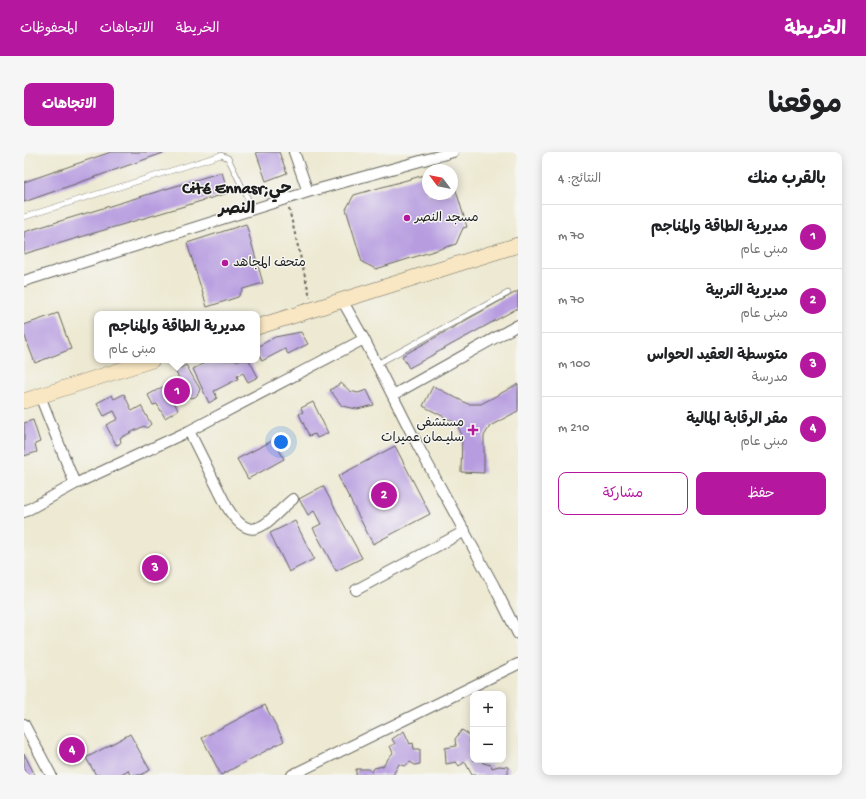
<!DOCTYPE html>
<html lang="ar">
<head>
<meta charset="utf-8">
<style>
  :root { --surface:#fff; --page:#f6f6f6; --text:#202124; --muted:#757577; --line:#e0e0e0; --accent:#b5179e }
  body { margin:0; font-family:"Gochi Hand","Playpen Sans Arabic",sans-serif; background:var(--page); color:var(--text); direction:rtl }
  .controls { position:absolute; right:12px; bottom:12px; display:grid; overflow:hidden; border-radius:8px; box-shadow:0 2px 10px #0003 }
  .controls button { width:36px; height:36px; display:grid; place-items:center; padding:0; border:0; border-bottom:1px solid var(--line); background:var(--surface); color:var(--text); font:20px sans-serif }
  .compass { position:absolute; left:398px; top:12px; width:36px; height:36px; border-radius:50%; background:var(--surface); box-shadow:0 2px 10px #0003; rotate:302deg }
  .you { position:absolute; left:257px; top:290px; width:14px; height:14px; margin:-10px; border:3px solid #fff; border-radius:50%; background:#1a73e8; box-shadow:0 0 0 6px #1a73e833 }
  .badge { display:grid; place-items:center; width:26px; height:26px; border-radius:50%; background:var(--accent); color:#fff; font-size:13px; font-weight:700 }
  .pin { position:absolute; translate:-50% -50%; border:2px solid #fff; box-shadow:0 1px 4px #0006 }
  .popup { position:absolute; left:70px; top:159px; width:166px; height:52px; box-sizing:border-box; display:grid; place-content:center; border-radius:8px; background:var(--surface); filter:drop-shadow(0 1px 3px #0005); font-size:13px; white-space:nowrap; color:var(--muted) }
  .popup b { font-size:15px; color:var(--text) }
  .popup::after { content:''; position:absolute; left:50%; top:100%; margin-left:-8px; border:8px solid transparent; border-top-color:var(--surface) }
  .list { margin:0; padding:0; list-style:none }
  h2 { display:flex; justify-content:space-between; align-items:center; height:52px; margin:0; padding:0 16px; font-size:17px }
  h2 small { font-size:13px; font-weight:400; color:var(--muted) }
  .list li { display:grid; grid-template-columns:26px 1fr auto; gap:12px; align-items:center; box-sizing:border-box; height:64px; padding:0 16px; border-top:1px solid var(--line) }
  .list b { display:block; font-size:15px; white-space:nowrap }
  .list p { margin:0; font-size:13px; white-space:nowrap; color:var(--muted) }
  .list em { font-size:13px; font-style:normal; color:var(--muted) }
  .actions { display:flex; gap:8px; padding:12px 16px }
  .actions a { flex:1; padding:9px 0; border:1px solid var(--accent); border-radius:8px; text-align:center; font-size:14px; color:var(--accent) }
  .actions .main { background:var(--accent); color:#fff }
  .map { position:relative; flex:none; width:494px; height:623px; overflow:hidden; direction:ltr; border-radius:8px }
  header { display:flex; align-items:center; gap:24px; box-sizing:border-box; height:56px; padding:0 20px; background:var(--accent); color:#fff }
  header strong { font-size:19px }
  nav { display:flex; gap:22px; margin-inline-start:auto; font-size:14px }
  .intro { display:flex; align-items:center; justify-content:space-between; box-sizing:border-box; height:96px; padding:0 24px }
  h1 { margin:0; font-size:28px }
  .button { padding:10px 18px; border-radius:8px; background:var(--accent); color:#fff; font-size:14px; font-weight:700 }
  main { display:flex; gap:24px; padding:0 24px }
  aside { flex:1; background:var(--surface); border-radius:8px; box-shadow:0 2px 10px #0003 }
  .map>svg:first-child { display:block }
  .building { fill:#b79de0 }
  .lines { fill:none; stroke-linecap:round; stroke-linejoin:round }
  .lane-casing { stroke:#65645c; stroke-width:6 }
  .street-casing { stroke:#65645c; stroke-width:12 }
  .secondary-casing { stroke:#65645c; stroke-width:16 }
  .path { stroke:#65645c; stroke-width:2; stroke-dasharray:3 3; stroke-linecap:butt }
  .lane { stroke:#fff; stroke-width:5 }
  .street { stroke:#fff; stroke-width:10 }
  .secondary { stroke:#f9e7c3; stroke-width:15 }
  .poi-dot { fill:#b5179e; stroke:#f6f6f2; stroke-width:1.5 }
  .labels { text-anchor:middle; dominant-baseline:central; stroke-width:3; stroke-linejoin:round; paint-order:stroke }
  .poi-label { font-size:13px; fill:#1c1c1c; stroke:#f6f6f2; text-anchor:start }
  .district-label { font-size:17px; font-weight:bold; fill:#1c1c1c; stroke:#f6f6f2 }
</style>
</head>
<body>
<header>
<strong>الخريطة</strong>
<nav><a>الخريطة</a><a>الاتجاهات</a><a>المحفوظات</a></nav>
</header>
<div class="intro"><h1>موقعنا</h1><a class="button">الاتجاهات</a></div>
<main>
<aside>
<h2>بالقرب منك<small>النتائج: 4</small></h2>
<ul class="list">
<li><span class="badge">1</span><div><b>مديرية الطاقة والمناجم</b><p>مبنى عام</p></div><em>70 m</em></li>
<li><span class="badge">2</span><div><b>مديرية التربية</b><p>مبنى عام</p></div><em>70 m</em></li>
<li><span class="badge">3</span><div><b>متوسطة العقيد الحواس</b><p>مدرسة</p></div><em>100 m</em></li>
<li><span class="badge">4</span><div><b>مقر الرقابة المالية</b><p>مبنى عام</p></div><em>210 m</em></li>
</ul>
<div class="actions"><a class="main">حفظ</a><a>مشاركة</a></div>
</aside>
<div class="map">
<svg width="494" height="623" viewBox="0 0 494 623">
  <rect width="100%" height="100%" fill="#f6f6f2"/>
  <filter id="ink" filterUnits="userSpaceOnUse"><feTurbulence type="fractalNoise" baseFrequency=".025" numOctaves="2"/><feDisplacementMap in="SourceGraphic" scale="8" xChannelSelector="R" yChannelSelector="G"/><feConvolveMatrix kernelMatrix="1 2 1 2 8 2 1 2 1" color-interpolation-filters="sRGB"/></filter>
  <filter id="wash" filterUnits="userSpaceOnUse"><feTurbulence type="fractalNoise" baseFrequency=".012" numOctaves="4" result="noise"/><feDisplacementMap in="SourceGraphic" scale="16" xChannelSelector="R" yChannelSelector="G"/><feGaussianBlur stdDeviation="0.9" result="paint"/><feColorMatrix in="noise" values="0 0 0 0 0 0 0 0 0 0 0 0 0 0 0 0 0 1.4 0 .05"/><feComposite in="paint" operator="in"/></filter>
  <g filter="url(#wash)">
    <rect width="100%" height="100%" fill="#ede9d2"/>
    <g id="blocks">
      <path class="building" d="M87,0H142L0,50V30Z
        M232,0H255L263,21L242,29Z
        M198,20L204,41L0,102V80Z
        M404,22V42H428V25L443,75L439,76L432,92L352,117L338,110L322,57L330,43Z
        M222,72L239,131L219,137L214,145L183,155L163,91Z
        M494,139V156L385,216L378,204Z
        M34,161L47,197L11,211L0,182V173Z
        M277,180L284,192L264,202L261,197L238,209L233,200V195L251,185Z
        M186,208H225L234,225L224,230L219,221L213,224L214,227L190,239L193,246L185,251L169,217Z
        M162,213L176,237L174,242L171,245L167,246L163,244L161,241L149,248L154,258L141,266L133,252L129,253L124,243L155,226L151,219Z
        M317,231L326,239L334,241L343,238L350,253L333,257L318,254L306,238Z
        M494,232V259L466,274L460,284V321L437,320L438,283L432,271L399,254L409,234L444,252H457Z
        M100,242L108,259L117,254L127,272L123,276L120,274L96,286L97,290L95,292L92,293L82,273L94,267L90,259L80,264L73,251L88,243L90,247Z
        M289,250L304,281L293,286L291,282L285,284L275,262L279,260L277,256Z
        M9,268L16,290L11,292L13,300L0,304V271Z
        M250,288L260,307L224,327L213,307Z
        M371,294L406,362L349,392L314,324Z
        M299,334L338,406L312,419L289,376L297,372L290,359L284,363L275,347Z
        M271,369L290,407L265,420L246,381Z
        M241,553L260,589L197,623L178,586Z
        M438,578L447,584L445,590L449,593L447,599L449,600V608H457L459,611L467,613L468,616L475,614L484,615V622L479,623H448L441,610L435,614L432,610L422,612L421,596L432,594L431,587Z
        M380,579L386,592L389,591L390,597H396V612L391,613L386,610L381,614L375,612L369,623H332V617H344L348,620L350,616L359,614L366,604L369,601L366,594L371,592L368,587Z
        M106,582L126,618L117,623H106L104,618L96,623H72L62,606Z
        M0,602L11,623H0Z"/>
    </g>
  </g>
  <g filter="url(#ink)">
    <use href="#blocks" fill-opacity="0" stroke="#65645c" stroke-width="1"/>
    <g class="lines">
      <g class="lane-casing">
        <path id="lane" d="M0,65L197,3L204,6L229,57
          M353,212L484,141"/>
      </g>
      <g class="street-casing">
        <path id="street" d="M270,0L284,40
          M0,129L284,40L429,0
          M318,148L340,187L394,294L470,434L494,482
          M369,243L494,173
          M16,244L51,332
          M165,279L203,355C229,398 244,367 269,347
          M0,360L51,332L165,279L340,187
          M332,438L441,379
          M0,572L27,623
          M268,623L494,512"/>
      </g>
      <g class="secondary-casing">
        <path id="secondary" d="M233,175L494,93
          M0,249L128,208"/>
      </g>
      <path class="path" d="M265,57L286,145"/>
      <use href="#lane" class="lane"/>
      <use href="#street" class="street"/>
      <use href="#secondary" class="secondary"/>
    </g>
  </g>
  <g class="poi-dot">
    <circle cx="383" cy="66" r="4"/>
    <circle cx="201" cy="111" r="4"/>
    <path d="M447 272h4v4h4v4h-4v4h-4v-4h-4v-4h4z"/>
  </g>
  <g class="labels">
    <g class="poi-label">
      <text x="391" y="66">مسجد النصر</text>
      <text x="209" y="111">متحف المجاهد</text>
      <text x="440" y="271" text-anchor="end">مستشفى<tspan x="440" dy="15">سليـمان عميرات</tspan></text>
    </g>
    <g class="district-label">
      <text x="213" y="38">Cité Ennasr;حي<tspan x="213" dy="20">النصر</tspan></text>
    </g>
  </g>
</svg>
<div class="controls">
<button>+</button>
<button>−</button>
</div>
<svg class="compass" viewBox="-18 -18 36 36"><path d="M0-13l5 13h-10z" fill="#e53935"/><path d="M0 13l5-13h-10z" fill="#757577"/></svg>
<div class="you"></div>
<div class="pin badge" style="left:153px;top:239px">1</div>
<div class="popup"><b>مديرية الطاقة والمناجم</b>مبنى عام</div>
<div class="pin badge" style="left:360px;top:343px">2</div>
<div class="pin badge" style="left:131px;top:416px">3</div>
<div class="pin badge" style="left:48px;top:598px">4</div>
</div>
</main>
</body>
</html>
